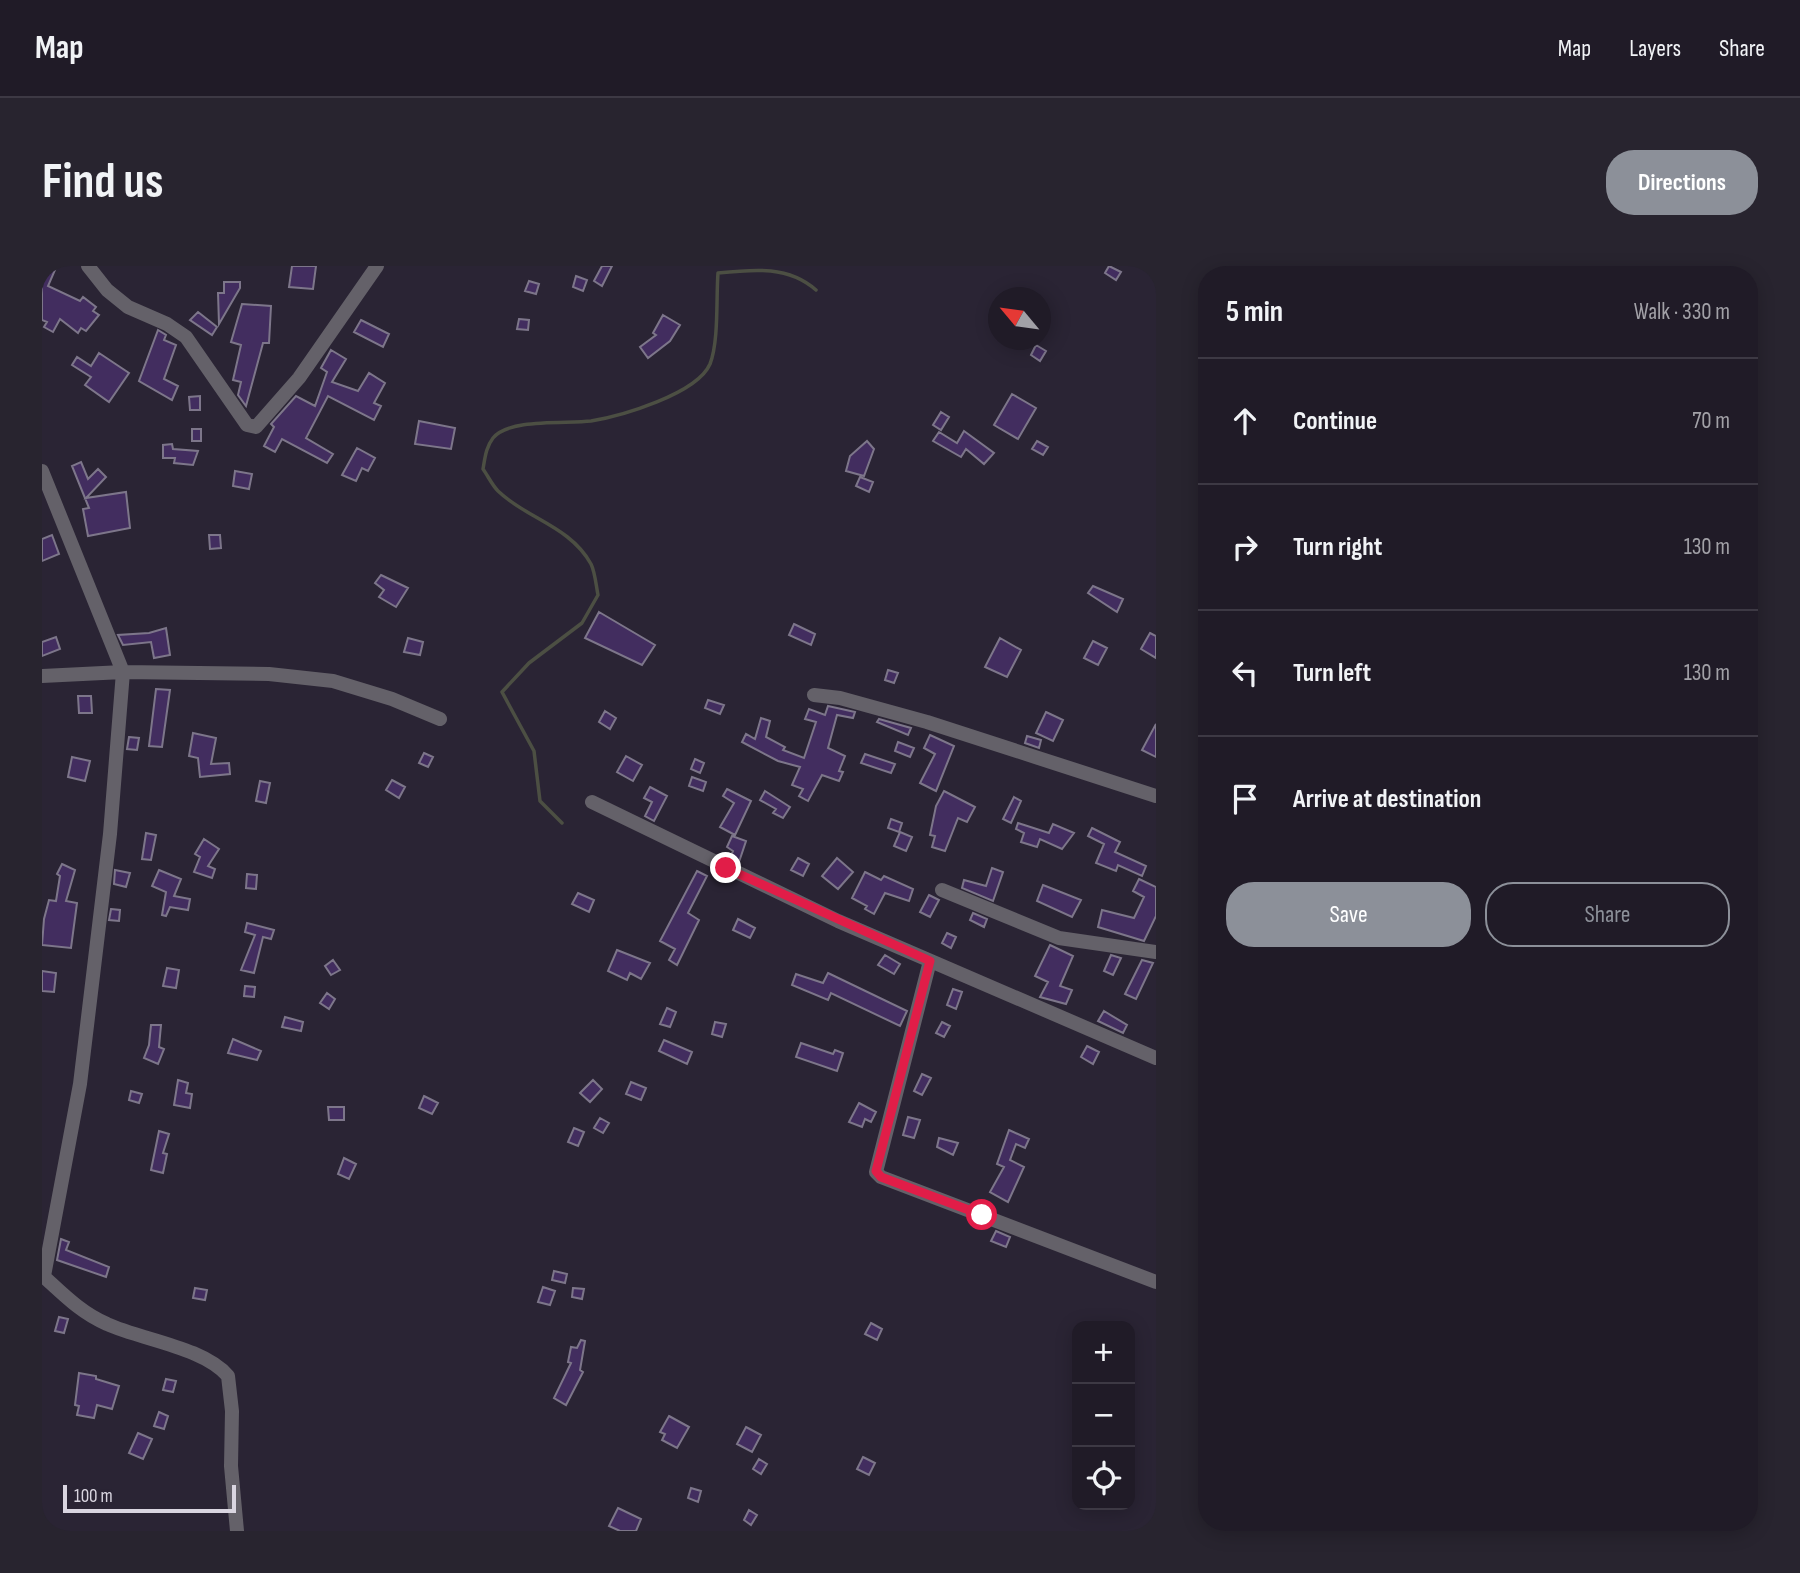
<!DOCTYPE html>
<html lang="en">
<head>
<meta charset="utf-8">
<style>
  :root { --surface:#201b27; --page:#28242f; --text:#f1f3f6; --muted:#a2a1a7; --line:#3d3944; --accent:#8c9099 }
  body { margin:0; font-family:"Sofia Sans Condensed",sans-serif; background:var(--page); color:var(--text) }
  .controls { position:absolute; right:21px; bottom:21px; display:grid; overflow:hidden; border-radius:14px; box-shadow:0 4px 18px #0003 }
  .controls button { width:63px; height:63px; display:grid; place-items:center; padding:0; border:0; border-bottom:2px solid var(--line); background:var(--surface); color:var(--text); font:35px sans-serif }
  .compass { position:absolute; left:946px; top:21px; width:63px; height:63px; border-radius:50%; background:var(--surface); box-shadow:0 4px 18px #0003; rotate:299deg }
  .scale { position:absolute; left:21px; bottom:18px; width:173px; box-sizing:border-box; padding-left:7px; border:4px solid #d9d5e0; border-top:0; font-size:19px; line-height:24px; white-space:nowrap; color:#d9d5e0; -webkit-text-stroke:5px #2a2434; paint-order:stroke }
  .stop { position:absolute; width:21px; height:21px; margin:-16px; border:5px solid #e11d48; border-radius:50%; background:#fff }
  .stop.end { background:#e11d48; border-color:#fff; box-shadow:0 2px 7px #0008 }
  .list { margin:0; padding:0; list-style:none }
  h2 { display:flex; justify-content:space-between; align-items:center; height:91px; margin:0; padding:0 28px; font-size:30px }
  h2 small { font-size:23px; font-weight:400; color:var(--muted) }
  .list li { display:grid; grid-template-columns:46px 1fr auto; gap:21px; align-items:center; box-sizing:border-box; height:126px; padding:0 28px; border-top:2px solid var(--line) }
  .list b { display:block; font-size:26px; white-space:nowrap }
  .list em { font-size:23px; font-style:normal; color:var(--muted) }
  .actions { display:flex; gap:14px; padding:21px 28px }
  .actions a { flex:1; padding:16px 0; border:2px solid var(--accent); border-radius:28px; text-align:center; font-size:24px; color:var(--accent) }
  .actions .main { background:var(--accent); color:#fff }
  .icon { flex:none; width:38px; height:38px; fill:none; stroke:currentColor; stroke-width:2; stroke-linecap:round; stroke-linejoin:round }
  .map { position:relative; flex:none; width:1114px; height:1265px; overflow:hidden; border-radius:28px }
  header { display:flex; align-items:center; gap:42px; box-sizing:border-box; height:98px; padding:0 35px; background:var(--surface); border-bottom:2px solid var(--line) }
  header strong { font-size:33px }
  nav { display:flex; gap:38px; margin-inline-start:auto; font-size:24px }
  .intro { display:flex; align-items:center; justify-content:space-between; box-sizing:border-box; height:168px; padding:0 42px }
  h1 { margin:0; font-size:49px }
  .button { padding:18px 32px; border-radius:28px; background:var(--accent); color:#fff; font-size:24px; font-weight:700 }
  main { display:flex; gap:42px; padding:0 42px }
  aside { flex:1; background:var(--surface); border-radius:28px; box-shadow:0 4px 18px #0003 }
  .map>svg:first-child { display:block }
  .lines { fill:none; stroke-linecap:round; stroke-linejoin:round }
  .stream { stroke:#4c4f43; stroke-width:3.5 }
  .building { fill:#422d5f; stroke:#7d768a; stroke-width:2 }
  .minor { stroke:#646169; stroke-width:14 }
  .route { stroke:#e11d48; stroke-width:9 }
</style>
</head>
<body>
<header>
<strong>Map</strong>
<nav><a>Map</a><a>Layers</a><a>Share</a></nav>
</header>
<div class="intro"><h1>Find us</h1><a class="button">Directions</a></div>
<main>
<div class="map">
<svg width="1114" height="1265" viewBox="0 0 1114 1265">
  <rect width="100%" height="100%" fill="#2a2434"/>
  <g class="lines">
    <path class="stream" d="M520,557L498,535L492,485L460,426L487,397L540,357L556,329C554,319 553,306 549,298C528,260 485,253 456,225C450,219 446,210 441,203C443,192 444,181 451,172C467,152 524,158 549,155C579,150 655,128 668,98C677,75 674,32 676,7C713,3 747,0 774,24"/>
  </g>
  <path class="building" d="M0,0L13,4L6,20L38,35L41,31L54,41L51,45L57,49L44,65L39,62L36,67L18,53L11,66L2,61L5,56L0,54Z
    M250,0H274L271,23L247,21Z
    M560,0H570L560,20L552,15Z
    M1067,0L1079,6L1074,14L1063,7Z
    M534,10L545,14L541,25L531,21Z
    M487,15L497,18L494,28L483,25Z
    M182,16H198V22L177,58L176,27H182Z
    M200,38L229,40L227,77H221L204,140L196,129L199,116L191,114L199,79L189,76Z
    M156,46L175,61L170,69L148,54Z
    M621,49L638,59L628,75L606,92L598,81L614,69L611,67Z
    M477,53L487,54L486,64L475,63Z
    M319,54L347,68L341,81L312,66Z
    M116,64L124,69L122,74L134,79L122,113L136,120L130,134L97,115Z
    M994,79L1004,85L998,95L989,89Z
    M289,84L304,93L290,116L316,125L327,107L343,117L332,137L339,140L332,154L286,130L264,172L291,188L285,197L240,173L233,186L222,180L232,161L229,158L254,130L273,140L285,106L279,102Z
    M57,87L87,107L67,136L43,119L49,111L30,99L35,91L49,100Z
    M970,128L994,142L976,173L952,159Z
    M158,130V144H148L147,131Z
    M899,146L907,151L899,164L891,159Z
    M377,155L413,162L409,183L373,178Z
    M150,163H159V175H150Z
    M922,165L952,187L942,198L924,183L919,191L891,175L897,166L915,177Z
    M825,175L832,183L822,210L804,205L808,190Z
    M995,175L1006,181L1001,189L990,183Z
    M130,178L131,183L156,185L151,199L132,197L133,192H121V179Z
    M315,182L333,192L326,205L320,202L314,215L300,209Z
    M39,196L46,213L56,203L64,211L44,232L84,226L88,262L46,270L41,243L47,242L30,200Z
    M193,205L210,208L207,223L191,220Z
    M818,211L831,216L827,226L814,220Z
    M10,269L17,288L0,295V273Z
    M167,269H178L179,282L168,283Z
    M339,309L366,322L354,341L337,331L342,324L333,317Z
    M1051,320L1081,333L1075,346L1046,327Z
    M557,346L613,379L600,399L543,372Z
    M752,358L773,368L769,379L747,369Z
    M124,362L128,389L112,392L109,376L81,379L76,369L107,367Z
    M1108,367L1114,370V392L1099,383Z
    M14,371L18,383L0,390V376Z
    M366,372L381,376L378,389L362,386Z
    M958,372L979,384L965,411L943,401Z
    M1051,375L1065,382L1056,399L1042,392Z
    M846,404L856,407L852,417L843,414Z
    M114,423L128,424L120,481L107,480Z
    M36,430H49L50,447H37Z
    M666,434L682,439L678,448L663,442Z
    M786,440L813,446L811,452L795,449L786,482L803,490L797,505L801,506L797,515L780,509L766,535L757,530L761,523L750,519L758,501L736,495L700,476L704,468L713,473L719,452L728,455L724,471L743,481L741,484L762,492L774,456L763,453L767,443L783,449Z
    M563,445L574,452L568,463L557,456Z
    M1004,446L1021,454L1011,475L994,467Z
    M837,453L869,462L866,469L835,456Z
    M1114,458V491L1100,484Z
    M151,467L174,472L169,498L187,497L188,508L158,511L156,492L147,490Z
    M888,469L912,480L894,525L878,517L893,488L882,482Z
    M985,470L999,474L997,482L983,477Z
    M87,471L97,472L95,484L85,483Z
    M856,476L872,482L868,491L853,485Z
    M382,487L391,491L386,501L377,497Z
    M823,488L853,498L849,507L819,497Z
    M584,490L600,499L591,515L575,506Z
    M30,491L48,495L43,515L26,511Z
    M653,493L662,497L658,507L649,503Z
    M650,511L664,516L661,525L647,520Z
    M350,514L363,521L357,532L344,524Z
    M218,515L228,517L224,537L214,535Z
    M608,521L625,530L612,555L603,550L610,536L602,532Z
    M685,523L709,535L693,569L678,561L692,537L681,530Z
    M723,525L748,541L741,552L731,547L734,543L718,534Z
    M902,525L933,541L925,556L916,552L903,585L890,581L893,570L888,569L894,540Z
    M972,531L979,535L969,557L961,553Z
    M849,553L860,557L857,566L846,562Z
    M976,557L1007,567L1011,558L1032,567L1020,583L998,573L995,581L979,576L982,567L974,563Z
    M1050,562L1078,576L1073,586L1104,600L1100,610L1076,599L1074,605L1054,597L1062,578L1046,570Z
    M858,566L870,571L864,585L852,580Z
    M104,567L114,569L109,594L100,593Z
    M690,570L704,575L697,596L688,592L691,585L685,581Z
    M162,573L177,583L166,600L173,603L170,612L152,606L158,591L153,588Z
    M756,592L767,598L761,610L749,604Z
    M795,592L811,606L796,623L780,610Z
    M20,598L33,604L24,635L35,637L29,682L0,679L2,653L7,634L14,635L18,610L15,608Z
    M950,602L961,606L951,635L920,622L922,614L944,620Z
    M73,604L88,607L84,621L72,618Z
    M117,604L139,613L132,630L148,633L146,644L128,641L124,650L120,649L124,626L110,620Z
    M655,605L665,610L646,647L657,654L635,699L627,694L633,683L618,675Z
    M823,606L839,614L842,610L871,623L867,635L843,627L832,648L823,643L825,640L810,632Z
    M205,608L215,609L214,623L204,622Z
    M1097,613L1114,621V650L1102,675L1056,661L1060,644L1092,652L1102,631L1091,625Z
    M1001,619L1039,634L1030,651L995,635Z
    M536,627L552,634L547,646L530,638Z
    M887,629L897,634L888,651L878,646Z
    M69,643L78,644L77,655L67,654Z
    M931,647L945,653L942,661L928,654Z
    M696,653L713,662L708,672L691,664Z
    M205,657L232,664L229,673L221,671L212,707L199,704L213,669L203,666Z
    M905,667L914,671L909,682L900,677Z
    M1008,679L1031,690L1018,720L1030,724L1024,738L998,731L1006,716L993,710Z
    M575,684L608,697L599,713L588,707L585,714L566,705Z
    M843,689L858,698L852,708L836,699Z
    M1069,689L1079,692L1071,709L1062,705Z
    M291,694L298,704L289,709L283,700Z
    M1100,694L1111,697L1094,733L1083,728Z
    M125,702L137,704L134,722L121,720Z
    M0,705L14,707L12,726L0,725Z
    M786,707L865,745L858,760L789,727L786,734L750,719L754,708L781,717Z
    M203,720L213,721L212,731L202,730Z
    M911,723L920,726L914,743L905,739Z
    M285,727L293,733L287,743L278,737Z
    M625,742L634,746L628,761L618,758Z
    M1062,745L1085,759L1081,767L1056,755Z
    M243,751L261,756L259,765L240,761Z
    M673,756L684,758L680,771L670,768Z
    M900,756L908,760L902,771L894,767Z
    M109,759H119L117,781L122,783L116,798L102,792L107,779Z
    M191,773L219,785L215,794L186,787Z
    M622,774L650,786L645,798L617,785Z
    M759,777L791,788L793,784L801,787L795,805L754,791Z
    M1045,780L1057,786L1051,798L1039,791Z
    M880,808L889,812L880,829L872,825Z
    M136,814L146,817L144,827L150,828L148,842L132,839Z
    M551,814L560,823L548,836L538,827Z
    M589,816L604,822L599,834L584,828Z
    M89,825L100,828L97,837L87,834Z
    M382,830L396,837L390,848L377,842Z
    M817,837L834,846L829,856L823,853L820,861L807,856Z
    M286,841H302V854H287Z
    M866,851L878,854L872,872L861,869Z
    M558,852L567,857L561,867L552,862Z
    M532,862L542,866L536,880L526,876Z
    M967,864L987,873L983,882L974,878L968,894L982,901L966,936L948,926L962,901L955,898Z
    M117,865L127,868L121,887L125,888L121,907L109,904Z
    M897,872L916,877L911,889L895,881Z
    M302,892L314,898L307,913L296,908Z
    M954,965L968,971L964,981L949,975Z
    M19,973L27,976L24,984L67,1001L64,1011L15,994Z
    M512,1005L525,1008L523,1017L510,1014Z
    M501,1021L513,1025L508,1039L496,1036Z
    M153,1022L165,1024L163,1034L151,1032Z
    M531,1022L542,1023L540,1033L530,1031Z
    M17,1051L26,1053L22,1067L13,1065Z
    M829,1057L840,1063L835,1074L823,1068Z
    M539,1074L543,1075L538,1104L541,1106L524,1139L512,1132L529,1097L526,1096L529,1081L535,1082Z
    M37,1107L54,1110V1113L77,1120L70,1143L55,1139L52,1152L35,1149L37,1140L33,1139Z
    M124,1113L134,1115L131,1126L121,1124Z
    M117,1146L126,1150L122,1163L112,1160Z
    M627,1150L647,1161L635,1182L620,1174L623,1168L618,1166Z
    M704,1161L719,1169L710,1186L695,1178Z
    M96,1167L110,1173L101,1193L87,1187Z
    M821,1191L833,1197L827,1209L815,1203Z
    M717,1193L725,1198L719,1208L711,1203Z
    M649,1222L659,1225L656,1236L646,1232Z
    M576,1242L599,1253L594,1265H578L567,1260Z
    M707,1244L715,1249L709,1259L702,1254Z"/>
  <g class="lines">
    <path class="minor" d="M46,0L65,24L86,41L125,58L144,71L205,159L214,161L257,112L335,0
      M0,205L81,406L68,568L38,818L2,1010
      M0,410L81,406L227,408L291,415L350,433L398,453
      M772,429L798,432L885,456L1114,530
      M550,536L796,655L1114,792
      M900,624L1017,672L1114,686
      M888,695L834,906L839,911L1114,1016
      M0,1009C21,1028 39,1047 65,1058C100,1074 161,1081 186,1110L190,1145L189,1200L195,1265"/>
  </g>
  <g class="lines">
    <path class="route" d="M684,602L888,695L834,905L839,911L940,949"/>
  </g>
</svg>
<div class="controls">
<button>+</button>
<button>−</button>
<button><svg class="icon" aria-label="locate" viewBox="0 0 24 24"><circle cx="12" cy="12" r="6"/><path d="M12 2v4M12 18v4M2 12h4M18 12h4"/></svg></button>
</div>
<svg class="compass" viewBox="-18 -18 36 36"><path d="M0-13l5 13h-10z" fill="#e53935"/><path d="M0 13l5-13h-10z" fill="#a2a1a7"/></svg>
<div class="scale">100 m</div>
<div class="stop" style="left:940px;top:949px"></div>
<div class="stop end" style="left:684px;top:602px"></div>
</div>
<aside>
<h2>5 min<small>Walk · 330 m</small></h2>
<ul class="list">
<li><svg class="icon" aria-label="ahead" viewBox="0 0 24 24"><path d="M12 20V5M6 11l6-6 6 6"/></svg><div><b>Continue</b></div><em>70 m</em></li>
<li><svg class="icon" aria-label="right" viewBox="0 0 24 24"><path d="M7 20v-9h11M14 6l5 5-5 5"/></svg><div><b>Turn right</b></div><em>130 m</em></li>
<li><svg class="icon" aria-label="left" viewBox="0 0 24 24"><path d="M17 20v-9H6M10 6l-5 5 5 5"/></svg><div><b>Turn left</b></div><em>130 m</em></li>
<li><svg class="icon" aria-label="arrive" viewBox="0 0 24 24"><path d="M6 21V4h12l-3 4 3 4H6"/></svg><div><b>Arrive at destination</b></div></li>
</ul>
<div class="actions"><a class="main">Save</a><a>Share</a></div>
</aside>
</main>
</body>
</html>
